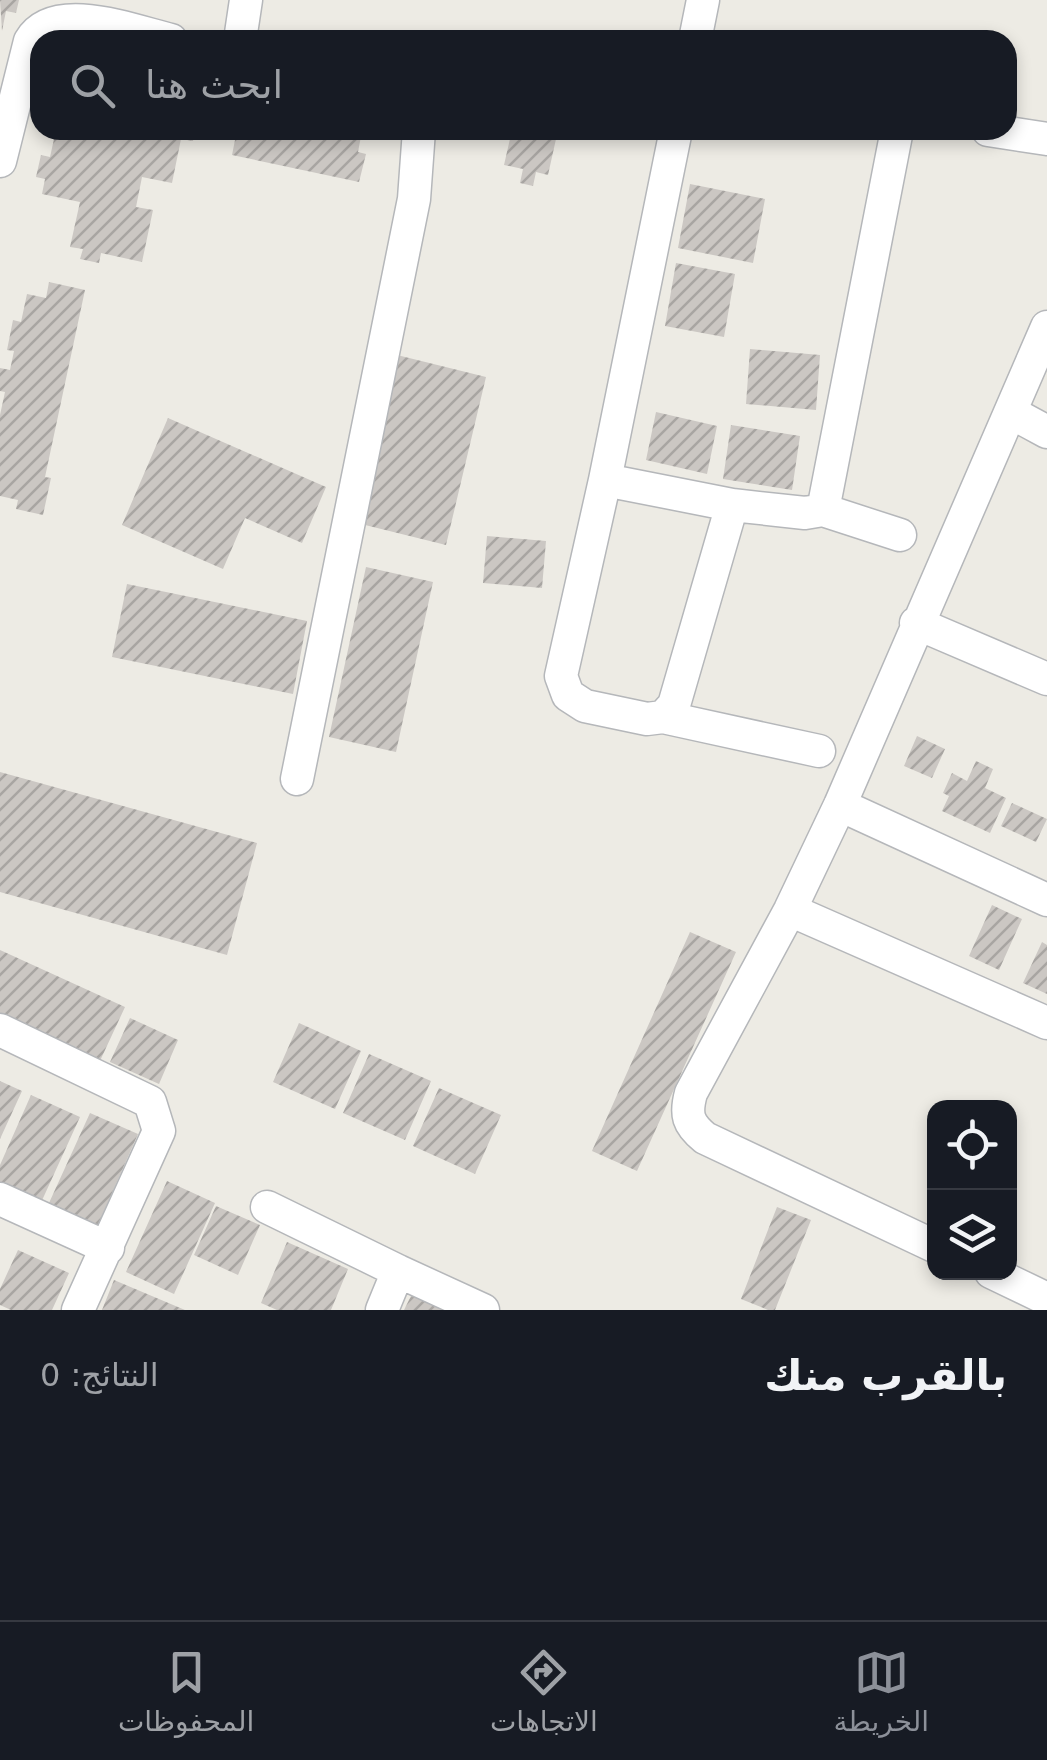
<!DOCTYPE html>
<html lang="ar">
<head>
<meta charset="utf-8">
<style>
  :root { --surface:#171b24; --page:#242831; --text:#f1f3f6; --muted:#9ea1a6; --line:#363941; --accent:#8c9099 }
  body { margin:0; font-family:"DejaVu Sans","Noto Sans Arabic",sans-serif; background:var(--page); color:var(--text); direction:rtl }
  .controls { position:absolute; right:30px; bottom:30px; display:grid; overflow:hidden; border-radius:20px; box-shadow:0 5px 15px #0003 }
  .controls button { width:90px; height:90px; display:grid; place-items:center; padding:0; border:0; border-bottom:2px solid var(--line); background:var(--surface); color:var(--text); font:50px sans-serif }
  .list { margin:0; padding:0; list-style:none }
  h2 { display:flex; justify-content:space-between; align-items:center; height:130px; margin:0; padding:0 40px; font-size:42px }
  h2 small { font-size:32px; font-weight:400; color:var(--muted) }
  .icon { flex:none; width:55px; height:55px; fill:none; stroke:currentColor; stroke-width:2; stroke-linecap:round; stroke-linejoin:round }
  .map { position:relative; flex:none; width:1047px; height:1310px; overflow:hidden; direction:ltr }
  .search { position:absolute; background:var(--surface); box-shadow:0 5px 15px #0003; left:30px; right:30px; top:30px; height:110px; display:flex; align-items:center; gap:25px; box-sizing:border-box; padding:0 35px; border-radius:30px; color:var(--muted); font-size:38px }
  .sheet { height:310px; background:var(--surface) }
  nav { display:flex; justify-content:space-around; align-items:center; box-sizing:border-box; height:140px; border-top:2px solid var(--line); background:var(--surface); font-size:28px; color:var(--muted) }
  nav a { display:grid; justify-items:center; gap:5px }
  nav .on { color:var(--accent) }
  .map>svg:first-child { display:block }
  .building { fill:url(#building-hatch) }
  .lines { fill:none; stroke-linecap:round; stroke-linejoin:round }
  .minor-casing { stroke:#b5b7ba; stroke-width:35 }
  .minor { stroke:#fff; stroke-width:32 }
</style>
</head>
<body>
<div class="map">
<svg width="1047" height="1310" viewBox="0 0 1047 1310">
  <defs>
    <pattern id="building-hatch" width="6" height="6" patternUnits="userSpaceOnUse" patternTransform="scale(2.5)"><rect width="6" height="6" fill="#cbc7c3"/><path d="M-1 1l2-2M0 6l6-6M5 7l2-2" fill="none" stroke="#a8a5a2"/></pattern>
  </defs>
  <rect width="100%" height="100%" fill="#edebe4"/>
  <path class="building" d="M0,0H19L16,13L6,11L2,31Z
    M56,130H195L193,141L181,139L172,183L142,177L136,207L153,210L142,262L101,253L99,263L80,259L83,249L70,247L80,202L42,194L45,179L36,177L41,155L50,157Z
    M237,130L362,131L358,152L366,154L359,182L232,155Z
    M512,130H558L548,175L536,172L533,186L520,183L523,169L504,165Z
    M690,184L765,199L753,263L678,248Z
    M676,263L735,274L724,337L665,326Z
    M49,282L85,290L45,477L51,478L43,515L16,509L18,500L0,496V415L5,392L0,391V368L10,370L14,351L7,350L13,320L21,322L27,294L46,298Z
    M750,349L820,355L816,410L746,404Z
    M397,355L486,377L446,545L357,523Z
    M656,412L717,426L707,474L646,460Z
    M168,418L326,487L302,543L245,518L223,569L122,525Z
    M731,425L800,436L792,490L723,479Z
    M487,536L546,541L542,588L483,583Z
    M366,567L433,582L396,752L329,737Z
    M127,584L307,621L293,694L112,657Z
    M917,736L945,749L932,778L904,766Z
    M976,761L993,769L985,788L1006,798L990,833L942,811L949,796L943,793L952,773L967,781Z
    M0,772L257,843L227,955L0,892Z
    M1012,803L1047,819L1036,842L1001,826Z
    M992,905L1022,919L999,970L969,956Z
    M690,932L736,952L637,1171L592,1151Z
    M1042,942L1047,945V994L1023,983Z
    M0,950L125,1007L99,1063L0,1018Z
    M130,1018L178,1040L159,1084L110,1062Z
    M299,1023L361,1051L335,1109L273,1082Z
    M369,1054L431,1081L405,1140L343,1113Z
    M0,1081L22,1091L0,1139Z
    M439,1088L501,1115L475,1174L413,1146Z
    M31,1095L80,1117L39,1207L0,1189V1165Z
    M90,1113L138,1134L98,1225L49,1203Z
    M167,1181L215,1203L174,1294L126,1272Z
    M216,1206L260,1225L238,1275L194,1255Z
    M777,1207L811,1220L775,1310H768L741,1299Z
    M287,1242L348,1269L331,1310H277L261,1303Z
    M18,1250L69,1273L52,1310H11L0,1305V1289Z
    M114,1280L185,1310H102Z
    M413,1292L450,1310H404Z"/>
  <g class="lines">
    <g class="minor-casing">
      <path id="minor" d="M240,40L246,0
        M695,40L703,0
        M676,130L605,480L561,676L568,695L585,706L647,719L663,717L674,705L732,505
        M988,130L1047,139
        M0,161L30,41C54,0 133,31 171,40
        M1012,413L1047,432
        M605,480L732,505L805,513L823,510L900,535
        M823,510L897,130
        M916,623L1047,679
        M663,717L819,751
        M297,779L414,199L419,130
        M840,805L1047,900
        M790,910L1047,1023
        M0,1030L150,1102L159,1131L78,1310
        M0,1199L108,1248
        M267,1207L398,1271
        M934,1246L705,1138C688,1124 685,1115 691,1093L790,910L840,805L1047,327
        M991,1272L1047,1299
        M382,1310L398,1271L483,1310"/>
    </g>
    <use href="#minor" class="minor"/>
  </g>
</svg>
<div class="controls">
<button><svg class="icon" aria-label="locate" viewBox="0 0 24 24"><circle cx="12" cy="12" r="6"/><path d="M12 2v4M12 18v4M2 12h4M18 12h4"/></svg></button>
<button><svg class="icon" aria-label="layers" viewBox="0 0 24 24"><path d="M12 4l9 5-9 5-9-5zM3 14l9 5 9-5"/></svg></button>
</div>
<div class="search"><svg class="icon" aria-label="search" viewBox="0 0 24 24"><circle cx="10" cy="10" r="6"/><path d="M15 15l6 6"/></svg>ابحث هنا</div>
</div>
<section class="sheet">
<h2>بالقرب منك<small>النتائج: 0</small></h2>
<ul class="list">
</ul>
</section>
<nav>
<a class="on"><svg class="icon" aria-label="map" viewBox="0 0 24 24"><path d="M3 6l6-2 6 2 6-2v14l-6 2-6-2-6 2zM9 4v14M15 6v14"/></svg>الخريطة</a>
<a><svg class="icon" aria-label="directions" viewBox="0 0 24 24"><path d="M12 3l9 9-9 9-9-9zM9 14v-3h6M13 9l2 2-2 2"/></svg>الاتجاهات</a>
<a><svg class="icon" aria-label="saved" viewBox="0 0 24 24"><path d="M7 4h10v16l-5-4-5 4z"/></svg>المحفوظات</a>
</nav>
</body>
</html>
